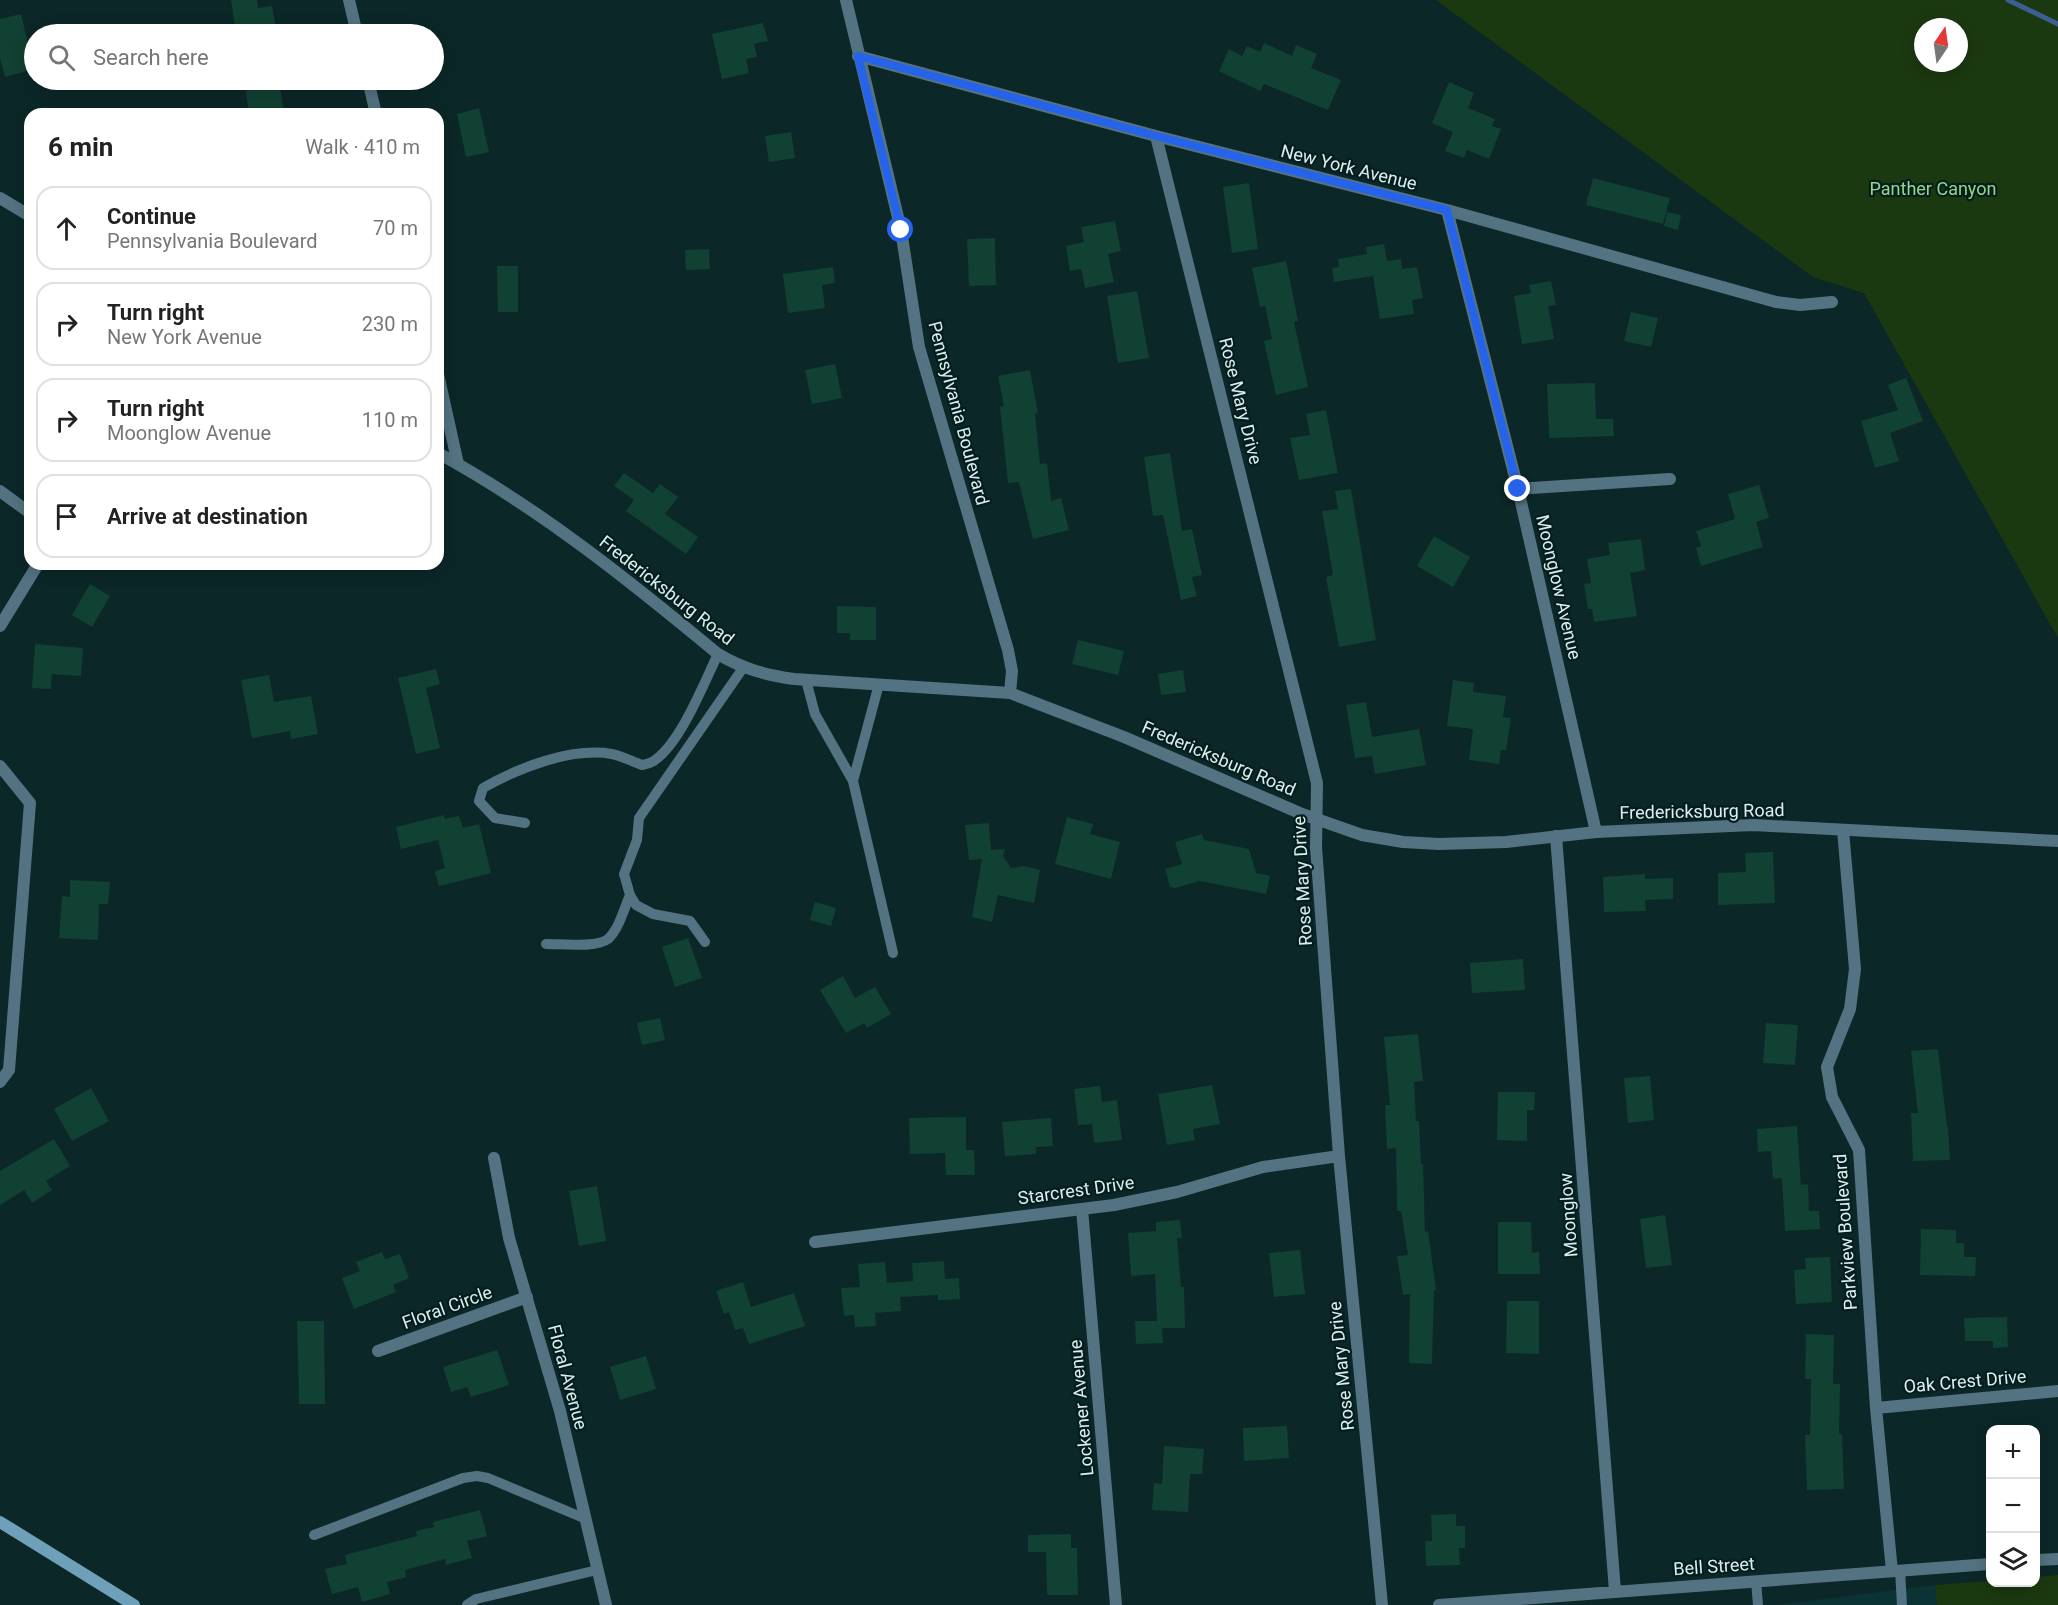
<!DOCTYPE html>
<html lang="en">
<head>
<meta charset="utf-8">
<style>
  :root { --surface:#fff; --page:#f6f6f6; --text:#222; --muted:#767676; --line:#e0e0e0 }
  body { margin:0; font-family:Roboto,sans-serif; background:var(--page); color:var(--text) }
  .controls { position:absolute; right:18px; bottom:18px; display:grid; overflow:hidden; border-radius:12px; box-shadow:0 3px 15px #0003 }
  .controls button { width:54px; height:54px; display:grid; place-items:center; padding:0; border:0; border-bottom:2px solid var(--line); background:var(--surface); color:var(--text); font:30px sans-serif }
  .compass { position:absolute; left:1914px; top:18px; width:54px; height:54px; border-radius:50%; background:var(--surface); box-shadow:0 3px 15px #0003; rotate:13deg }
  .stop { position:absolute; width:18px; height:18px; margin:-14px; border:4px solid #2563eb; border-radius:50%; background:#fff }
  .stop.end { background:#2563eb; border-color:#fff; box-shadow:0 2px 6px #0008 }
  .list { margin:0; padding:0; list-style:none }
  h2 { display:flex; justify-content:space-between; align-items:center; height:78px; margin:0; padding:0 24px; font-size:26px }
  h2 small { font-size:20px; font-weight:400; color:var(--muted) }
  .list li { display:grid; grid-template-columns:39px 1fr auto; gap:18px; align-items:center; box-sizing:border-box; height:84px; margin:0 12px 12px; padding:0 12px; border:2px solid var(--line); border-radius:18px }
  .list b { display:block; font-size:22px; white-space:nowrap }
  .list p { margin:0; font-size:20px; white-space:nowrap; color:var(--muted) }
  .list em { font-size:20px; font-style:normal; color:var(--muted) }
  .icon { flex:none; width:33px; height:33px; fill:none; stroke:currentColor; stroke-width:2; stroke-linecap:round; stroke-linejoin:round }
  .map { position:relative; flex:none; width:2058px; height:1605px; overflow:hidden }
  .search { position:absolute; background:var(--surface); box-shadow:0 3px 15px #0003; left:24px; top:24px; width:420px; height:66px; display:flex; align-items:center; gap:15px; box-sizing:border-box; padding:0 21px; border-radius:33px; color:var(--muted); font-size:22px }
  .panel { position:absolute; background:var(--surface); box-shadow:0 3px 15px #0003; left:24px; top:108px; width:420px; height:462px; border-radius:18px }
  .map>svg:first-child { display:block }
  .built { fill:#0b3335 }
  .green { fill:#1b3910; fill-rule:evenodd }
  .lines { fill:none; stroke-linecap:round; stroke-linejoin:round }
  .stream { stroke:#3d5e94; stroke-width:5 }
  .building { fill:#114132 }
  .service { stroke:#547382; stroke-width:10 }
  .minor { stroke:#547382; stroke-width:12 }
  .tertiary { stroke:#547382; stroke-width:12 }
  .secondary { stroke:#6ea1b9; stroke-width:12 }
  .route { stroke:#2563eb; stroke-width:8 }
  .labels { text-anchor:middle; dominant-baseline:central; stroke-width:4.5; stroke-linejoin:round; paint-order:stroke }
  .street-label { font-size:18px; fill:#deedee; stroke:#031e1f }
  .park-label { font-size:18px; fill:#98d686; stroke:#031e1f }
</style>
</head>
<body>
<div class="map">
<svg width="2058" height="1605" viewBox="0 0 2058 1605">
  <rect width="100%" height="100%" fill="#0c2728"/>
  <path class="built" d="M1935,1585L1937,1605H1776Z"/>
  <path class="green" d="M1436,0H2058V638L1864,293L1813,277ZM1923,27H1959V63H1923Z
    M2058,1575V1605H1937L1935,1585L1990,1581V1582H2036V1577Z"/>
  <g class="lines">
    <path class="stream" d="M2008,0L2058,24"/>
  </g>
  <path class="building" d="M231,0H257L258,8L272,6L277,34H236Z
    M21,14L34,69L5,77L0,58V19Z
    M763,23L768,41L754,44L757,57L746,59L749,73L722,79L712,34Z
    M1264,43L1292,56L1296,45L1317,54L1311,68L1341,80L1328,110L1264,84L1260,91L1219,71L1229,49L1242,56L1247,46L1260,52Z
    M244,80H279L284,114H249Z
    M1449,82L1474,93L1468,108L1495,119L1492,126L1501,129L1489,159L1467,150L1464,158L1445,151L1453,132L1432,123Z
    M479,108L489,152L466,157L457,114Z
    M791,132L795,158L769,162L765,136Z
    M1593,178L1670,198L1663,224L1586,205Z
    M1249,183L1258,249L1232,253L1223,187Z
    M1667,212L1681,215L1678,230L1664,226Z
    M1115,221L1121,251L1108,254L1114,282L1085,288L1081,269L1070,271L1066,246L1084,242L1081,227Z
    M995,238L996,285L969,286L967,239Z
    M1384,244L1387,261L1401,259L1402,269L1417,267L1423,298L1412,300L1414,314L1380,319L1373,276L1334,282L1332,268L1339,267L1338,259L1367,254L1366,247Z
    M709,249L710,269L686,270L685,250Z
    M1286,261L1298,321L1294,322L1308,387L1276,395L1264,341L1272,339L1265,306L1260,307L1252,268Z
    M497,266H518V312H498Z
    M833,267L835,283L822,285L825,308L788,313L783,274Z
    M1551,281L1556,305L1548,306L1554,339L1522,344L1514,296L1531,293L1529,285Z
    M1137,291L1149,358L1118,363L1107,296Z
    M1631,312L1658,318L1651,347L1624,341Z
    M835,364L842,398L812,404L805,370Z
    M1030,370L1038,413L1035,414L1040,464L1047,463L1051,501L1061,498L1069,530L1033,539L1019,482L1008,483L1000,407L1004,406L998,376Z
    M1906,378L1923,421L1890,433L1899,461L1875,468L1861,421L1898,410L1888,385Z
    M1595,383L1596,419H1613L1614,436L1549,438L1547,384Z
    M1326,410L1338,473L1299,480L1290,438L1310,435L1306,414Z
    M1170,453L1182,531L1192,529L1202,575L1192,577L1197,596L1181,600L1163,515L1153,516L1144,457Z
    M624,473L653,493L660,484L678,497L665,514L698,537L686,554L626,511L634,500L614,486Z
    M1759,485L1769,518L1756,522L1763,547L1701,566L1696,548L1701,546L1696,531L1735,519L1728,494Z
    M1351,489L1376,640L1339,647L1326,577L1333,575L1322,511L1338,509L1335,491Z
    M1434,536L1470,557L1453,587L1417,566Z
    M1641,539L1645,570L1630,573L1637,616L1594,622L1592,609H1588L1584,584L1591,583L1587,559L1610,555L1608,543Z
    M90,584L110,596L92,627L72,615Z
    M837,606L876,607V640H850V633H837Z
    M1078,640L1124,651L1118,675L1072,664Z
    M35,644L83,648L81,676L52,674L51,689L32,688Z
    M436,669L440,684L426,688L440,748L416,754L398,678Z
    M1183,670L1186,692L1161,695L1158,674Z
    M269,675L274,702L311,696L318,734L291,739L290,731L252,738L241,680Z
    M1453,680L1474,683L1473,692L1506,696L1503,717L1511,718L1506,750H1501L1499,764L1469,760L1473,729L1447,726Z
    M1366,702L1372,737L1419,729L1426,765L1375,774L1372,756L1355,758L1346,705Z
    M444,815L445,819L459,816L463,828L479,824L491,873L439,886L435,871L445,868L438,840L401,849L396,827Z
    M1067,817L1093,824L1090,834L1120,842L1111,879L1055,864Z
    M989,823L991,850L1005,849L1003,856L1011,868L1024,866L1040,870L1034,903L998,895L992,922L972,917L982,859L969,860L965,825Z
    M1202,834L1204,840L1249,849L1256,873L1270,876L1266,894L1200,881L1175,888L1170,887L1165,869L1182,864L1175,842Z
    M1773,852L1775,903L1718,905V873L1746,872L1745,853Z
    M1645,874V879L1673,878V899L1645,900L1646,911L1604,912L1603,877Z
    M70,880L110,882L108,904H99L98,940L59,938L62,896L70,897Z
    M815,902L836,908L831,926L810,920Z
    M688,938L702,978L675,987L662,947Z
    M1523,959L1525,990L1472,993L1470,963Z
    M843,976L855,998L875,987L891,1014L867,1028L864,1023L846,1033L820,990Z
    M660,1018L665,1040L642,1045L637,1023Z
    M1766,1023L1798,1025L1795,1065L1763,1063Z
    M1418,1034L1423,1081L1414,1082L1416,1121H1419L1421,1164H1423L1425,1232L1428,1231L1436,1290H1434L1432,1364L1409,1363L1410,1294L1403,1295L1397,1256L1408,1255L1401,1211H1397L1396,1148L1387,1149L1385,1105H1390L1384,1037Z
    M1938,1049L1947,1126H1948L1950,1160L1913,1161L1911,1113H1918L1911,1051Z
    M1650,1076L1654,1120L1628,1123L1624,1078Z
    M1212,1085L1220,1124L1193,1129L1195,1140L1167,1145L1158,1094Z
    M1100,1086L1102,1102L1117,1100L1122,1140L1094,1143L1092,1124L1078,1125L1074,1089Z
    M91,1088L109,1121L72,1141L54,1109Z
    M1498,1092H1535L1534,1110H1527V1141L1497,1140Z
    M966,1117V1150H974L975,1175H946L945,1153L910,1154L909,1118Z
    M1051,1118L1053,1146L1036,1147V1154L1005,1156L1002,1122Z
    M1797,1126L1801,1185L1808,1184L1809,1211H1819L1820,1229L1785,1231L1782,1178L1773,1179L1771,1151L1758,1152L1757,1129Z
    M54,1139L70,1166L46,1181L52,1190L32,1203L24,1190L0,1205V1171Z
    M597,1186L606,1241L579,1246L569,1191Z
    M1665,1215L1672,1265L1646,1268L1640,1219Z
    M1180,1220L1182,1238H1177L1181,1287H1184L1185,1328H1162L1163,1343L1136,1344L1135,1321H1157L1155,1274L1131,1276L1128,1233L1156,1231V1222Z
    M1498,1222H1531L1532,1253L1539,1252L1540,1274H1498Z
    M1921,1229L1956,1230V1243H1964V1257H1976L1975,1276L1920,1275Z
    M1300,1250L1305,1294L1274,1297L1269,1253Z
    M382,1252L385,1259L400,1254L409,1278L393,1285L396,1292L354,1309L342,1278L360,1271L356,1262Z
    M1830,1257L1832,1302L1796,1304L1794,1270L1806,1269L1805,1258Z
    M944,1261L945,1279L959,1278L960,1299L938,1300V1295L900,1297L901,1311L875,1313L876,1326L855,1327L854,1315L844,1316L841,1288L860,1287L858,1264L885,1262L887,1283L913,1281L912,1263Z
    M743,1282L751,1307L794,1293L805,1326L749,1344L743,1328L735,1330L729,1312L724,1314L716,1291Z
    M1507,1301H1539V1354L1506,1353Z
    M2007,1317L2008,1347L1993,1348V1341H1965L1964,1318Z
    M297,1321H324L325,1404H299Z
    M1806,1334L1834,1335L1833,1384H1840L1839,1435L1842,1434L1844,1489L1807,1490L1805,1435H1810L1811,1379H1805Z
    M497,1350L509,1385L471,1397L467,1387L451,1392L443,1367Z
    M646,1356L656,1389L620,1400L610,1367Z
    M1287,1426L1289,1458L1244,1461L1243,1428Z
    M1164,1446L1204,1449L1202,1474H1190L1188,1512L1152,1510L1154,1483L1162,1484Z
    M480,1510L487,1536L467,1541L472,1558L446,1565L445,1559L405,1570L406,1577L387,1582L390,1594L362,1602L358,1587L332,1594L325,1569L347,1564L345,1555L417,1536L416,1531L434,1527L433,1522Z
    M1456,1514V1526H1465V1548H1459L1460,1565L1426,1566L1425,1541H1432L1431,1515Z
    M1071,1534V1548H1077L1078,1595H1047L1046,1552H1028V1535Z"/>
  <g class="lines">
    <path class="service" d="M806,680L815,714L853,781L893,953
      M853,781L879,684
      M525,823L495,818L479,801L483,788C518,768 571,747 612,754C622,756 633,762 642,765C646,764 652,763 655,760C681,742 704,683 718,654
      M705,942L690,921L653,914L636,905L630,895L624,874L637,840L639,818L743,668
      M546,944C561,944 597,948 608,939C619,929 624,909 630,895
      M314,1535L463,1478L477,1476L488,1478L586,1519
      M1900,1570L1902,1605
      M1756,1581L1758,1605
      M467,1605L476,1599L597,1570"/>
    <path class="minor" d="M349,0L357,34
      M846,0L901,230L919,347L1008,650L1012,671L1010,693
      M858,56L1156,136L1447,210L1776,302L1800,305L1832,302
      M368,80L376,114
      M1156,136L1317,783L1316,847L1339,1156L1382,1605
      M1447,210L1518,489L1596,832
      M438,374L458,464
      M1518,489L1670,479
      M0,491L30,513
      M0,626L38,564
      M0,766L30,803L9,1070L0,1082
      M1843,830L1855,969L1850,1009L1827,1067L1832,1097L1859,1150L1876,1408L1892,1571
      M1556,836L1615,1591
      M494,1158L509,1238L560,1411L606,1605
      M1082,1209L1116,1605
      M815,1242L1114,1205L1177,1192L1263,1167L1339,1156
      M378,1351L527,1297
      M1876,1408L2058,1391
      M2036,1560L2058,1559
      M1439,1605L1990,1564"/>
    <path class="tertiary" d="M0,198L30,216
      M438,453C539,508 630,581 718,654C743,669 766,675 794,679L1010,693L1124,737L1302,814L1362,835L1403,842L1439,844L1506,842L1596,832L1753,825L2058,841"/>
    <path class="secondary" d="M0,1522L134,1605"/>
  </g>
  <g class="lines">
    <path class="route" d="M901,230L858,56L1156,136L1447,210L1518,489"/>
  </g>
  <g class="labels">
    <g class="street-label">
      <text transform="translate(1349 167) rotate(14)">New York Avenue</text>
      <text transform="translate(1241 401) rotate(76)">Rose Mary Drive</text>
      <text transform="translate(959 413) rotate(75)">Pennsylvania Boulevard</text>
      <text transform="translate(1559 587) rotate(77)">Moonglow Avenue</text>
      <text transform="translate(667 590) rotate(38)">Fredericksburg Road</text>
      <text transform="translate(1219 758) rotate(23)">Fredericksburg Road</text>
      <text transform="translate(1702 811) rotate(-1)">Fredericksburg Road</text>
      <text transform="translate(1302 881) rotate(-93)">Rose Mary Drive</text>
      <text transform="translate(1076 1190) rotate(-8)">Starcrest Drive</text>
      <text transform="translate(1568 1215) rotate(-94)">Moonglow</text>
      <text transform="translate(1845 1232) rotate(-94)">Parkview Boulevard</text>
      <text transform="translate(447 1307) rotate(-20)">Floral Circle</text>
      <text transform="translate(1341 1366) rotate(-96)">Rose Mary Drive</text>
      <text transform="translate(568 1377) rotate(75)">Floral Avenue</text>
      <text transform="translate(1965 1381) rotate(-5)">Oak Crest Drive</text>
      <text transform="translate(1081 1408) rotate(-95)">Lockener Avenue</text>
      <text transform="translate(1714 1566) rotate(-4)">Bell Street</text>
    </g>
    <g class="park-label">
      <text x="1933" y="188">Panther Canyon</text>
    </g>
  </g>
</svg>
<div class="controls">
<button>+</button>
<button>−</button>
<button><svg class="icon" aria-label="layers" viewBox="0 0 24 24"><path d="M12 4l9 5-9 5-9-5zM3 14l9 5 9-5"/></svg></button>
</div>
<svg class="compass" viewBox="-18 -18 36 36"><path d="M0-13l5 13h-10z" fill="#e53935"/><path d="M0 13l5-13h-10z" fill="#767676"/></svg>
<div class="stop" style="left:901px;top:230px"></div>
<div class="stop end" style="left:1518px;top:489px"></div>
<div class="search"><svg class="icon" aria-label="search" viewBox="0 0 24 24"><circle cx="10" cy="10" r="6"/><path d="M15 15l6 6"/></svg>Search here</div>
<section class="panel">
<h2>6 min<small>Walk · 410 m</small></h2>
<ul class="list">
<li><svg class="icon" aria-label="ahead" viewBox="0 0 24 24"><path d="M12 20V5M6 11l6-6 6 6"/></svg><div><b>Continue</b><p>Pennsylvania Boulevard</p></div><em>70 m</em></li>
<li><svg class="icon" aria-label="right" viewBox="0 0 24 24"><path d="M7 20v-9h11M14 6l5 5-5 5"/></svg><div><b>Turn right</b><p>New York Avenue</p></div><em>230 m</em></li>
<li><svg class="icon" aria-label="right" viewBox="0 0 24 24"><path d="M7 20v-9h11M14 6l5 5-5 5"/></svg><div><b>Turn right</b><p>Moonglow Avenue</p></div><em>110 m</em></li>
<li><svg class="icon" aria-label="arrive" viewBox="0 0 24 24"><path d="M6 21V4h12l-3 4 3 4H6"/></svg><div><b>Arrive at destination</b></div></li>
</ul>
</section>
</div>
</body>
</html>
